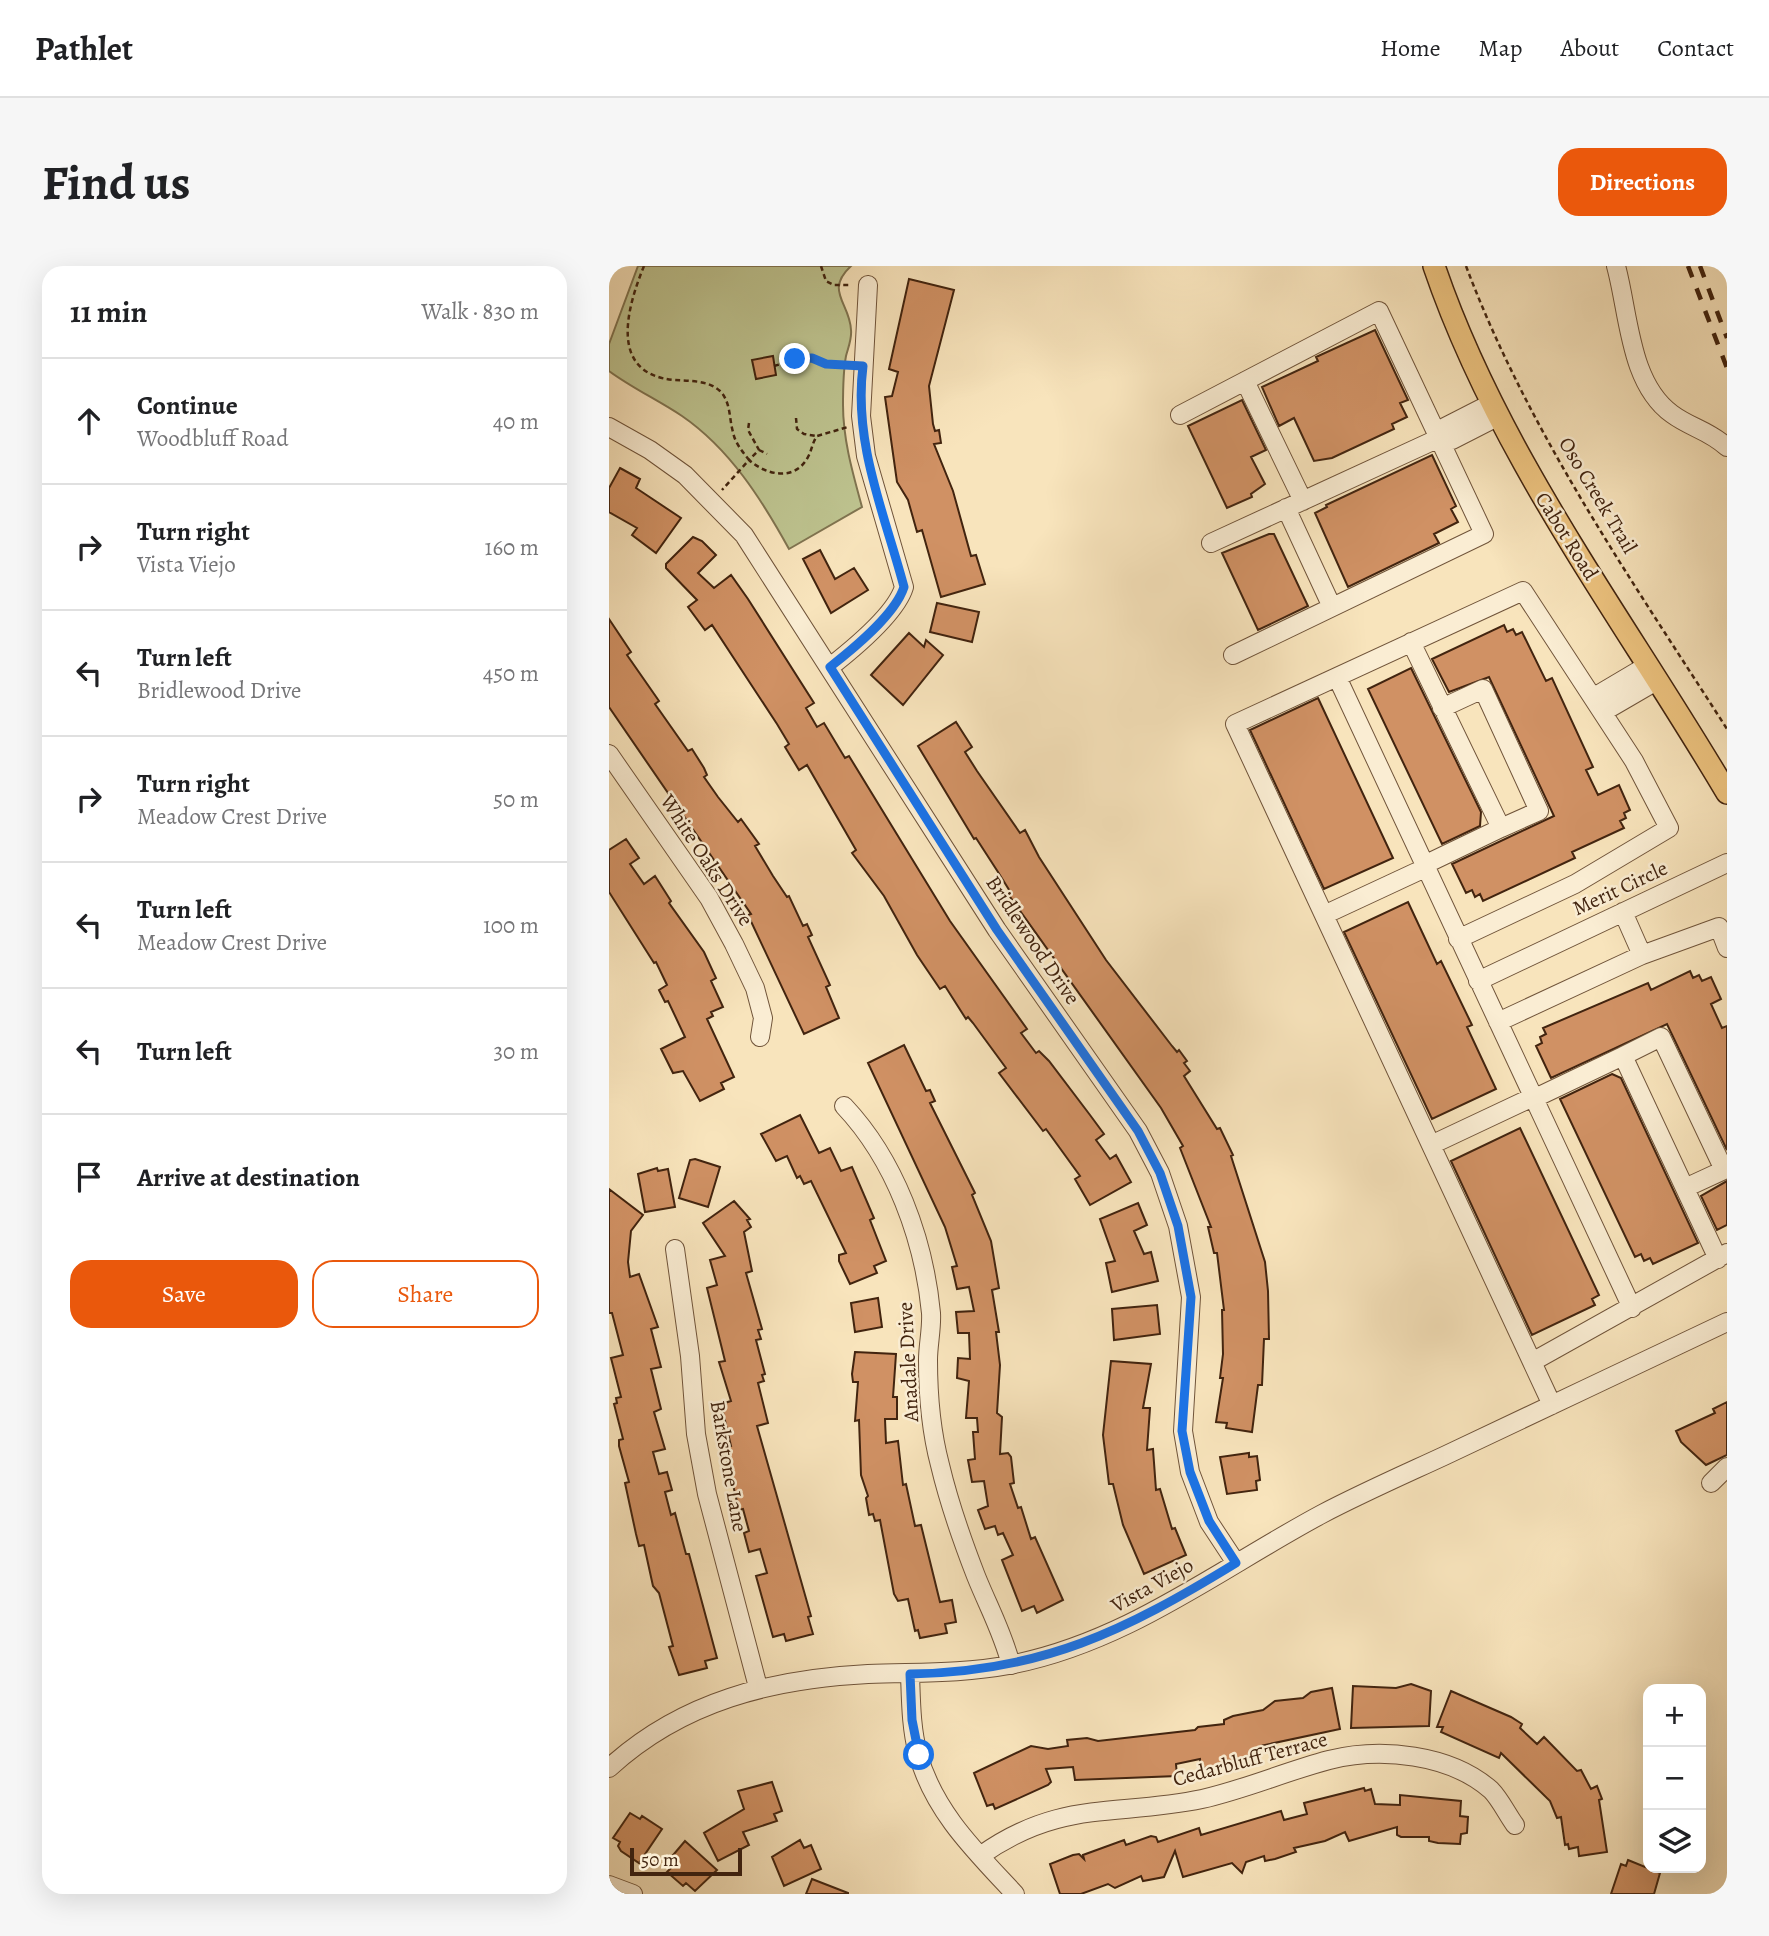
<!DOCTYPE html>
<html lang="en">
<head>
<meta charset="utf-8">
<style>
  :root { --surface:#fff; --page:#f6f6f6; --text:#202124; --muted:#757577; --line:#e0e0e0; --accent:#ea580c }
  body { margin:0; font-family:Alegreya,serif; background:var(--page); color:var(--text) }
  .controls { position:absolute; right:21px; bottom:21px; display:grid; overflow:hidden; border-radius:14px; box-shadow:0 7px 28px #0002 }
  .controls button { width:63px; height:63px; display:grid; place-items:center; padding:0; border:0; border-bottom:2px solid var(--line); background:var(--surface); color:var(--text); font:35px sans-serif }
  .scale { position:absolute; left:21px; bottom:18px; width:112px; box-sizing:border-box; padding-left:7px; border:4px solid #42240f; border-top:0; font-size:19px; line-height:24px; white-space:nowrap; color:#42240f; -webkit-text-stroke:5px #faedd3; paint-order:stroke }
  .stop { position:absolute; width:21px; height:21px; margin:-16px; border:5px solid #1a73e8; border-radius:50%; background:#fff }
  .stop.end { background:#1a73e8; border-color:#fff; box-shadow:0 2px 7px #0008 }
  .list { margin:0; padding:0; list-style:none }
  h2 { display:flex; justify-content:space-between; align-items:center; height:91px; margin:0; padding:0 28px; font-size:30px }
  h2 small { font-size:23px; font-weight:400; color:var(--muted) }
  .list li { display:grid; grid-template-columns:46px 1fr auto; gap:21px; align-items:center; box-sizing:border-box; height:126px; padding:0 28px; border-top:2px solid var(--line) }
  .list b { display:block; font-size:26px; white-space:nowrap }
  .list p { margin:0; font-size:23px; white-space:nowrap; color:var(--muted) }
  .list em { font-size:23px; font-style:normal; color:var(--muted) }
  .actions { display:flex; gap:14px; padding:21px 28px }
  .actions a { flex:1; padding:16px 0; border:2px solid var(--accent); border-radius:21px; text-align:center; font-size:24px; color:var(--accent) }
  .actions .main { background:var(--accent); color:#fff }
  .icon { flex:none; width:38px; height:38px; fill:none; stroke:currentColor; stroke-width:2; stroke-linecap:round; stroke-linejoin:round }
  .map { position:relative; flex:none; width:1118px; height:1628px; overflow:hidden; border-radius:21px }
  header { display:flex; align-items:center; gap:42px; box-sizing:border-box; height:98px; padding:0 35px; background:var(--surface); border-bottom:2px solid var(--line) }
  header strong { font-size:33px }
  nav { display:flex; gap:38px; margin-inline-start:auto; font-size:24px }
  .intro { display:flex; align-items:center; justify-content:space-between; box-sizing:border-box; height:168px; padding:0 42px }
  h1 { margin:0; font-size:49px }
  .button { padding:18px 32px; border-radius:21px; background:var(--accent); color:#fff; font-size:24px; font-weight:700 }
  main { display:flex; gap:42px; padding:0 42px }
  aside { flex:1; background:var(--surface); border-radius:21px; box-shadow:0 7px 28px #0002 }
  .map>svg:first-child { display:block }
  .green { fill:#bec490; stroke:#807450; stroke-width:2 }
  .building { fill:#d09164; stroke:#42240f; stroke-width:2 }
  .lines { fill:none; stroke-linecap:round; stroke-linejoin:round }
  .minor-casing { stroke:#70543a; stroke-width:20 }
  .major-casing { stroke:#42240f; stroke-width:24 }
  .path { stroke:#42240f; stroke-width:2.5; stroke-dasharray:5 3.5; stroke-linecap:butt }
  .minor { stroke:#faedd3; stroke-width:18 }
  .major { stroke:#ecc27e; stroke-width:21 }
  .rail { stroke:#42240f; stroke-width:4.5; stroke-dasharray:12 12; stroke-linecap:butt }
  .route { stroke:#1a73e8; stroke-width:9 }
  .labels { text-anchor:middle; dominant-baseline:central; stroke-width:5; stroke-linejoin:round; paint-order:stroke }
  .street-label { font-size:21px; fill:#42240f; stroke:#faedd3 }
</style>
</head>
<body>
<header>
<strong>Pathlet</strong>
<nav><a>Home</a><a>Map</a><a>About</a><a>Contact</a></nav>
</header>
<div class="intro"><h1>Find us</h1><a class="button">Directions</a></div>
<main>
<aside>
<h2>11 min<small>Walk · 830 m</small></h2>
<ul class="list">
<li><svg class="icon" aria-label="ahead" viewBox="0 0 24 24"><path d="M12 20V5M6 11l6-6 6 6"/></svg><div><b>Continue</b><p>Woodbluff Road</p></div><em>40 m</em></li>
<li><svg class="icon" aria-label="right" viewBox="0 0 24 24"><path d="M7 20v-9h11M14 6l5 5-5 5"/></svg><div><b>Turn right</b><p>Vista Viejo</p></div><em>160 m</em></li>
<li><svg class="icon" aria-label="left" viewBox="0 0 24 24"><path d="M17 20v-9H6M10 6l-5 5 5 5"/></svg><div><b>Turn left</b><p>Bridlewood Drive</p></div><em>450 m</em></li>
<li><svg class="icon" aria-label="right" viewBox="0 0 24 24"><path d="M7 20v-9h11M14 6l5 5-5 5"/></svg><div><b>Turn right</b><p>Meadow Crest Drive</p></div><em>50 m</em></li>
<li><svg class="icon" aria-label="left" viewBox="0 0 24 24"><path d="M17 20v-9H6M10 6l-5 5 5 5"/></svg><div><b>Turn left</b><p>Meadow Crest Drive</p></div><em>100 m</em></li>
<li><svg class="icon" aria-label="left" viewBox="0 0 24 24"><path d="M17 20v-9H6M10 6l-5 5 5 5"/></svg><div><b>Turn left</b></div><em>30 m</em></li>
<li><svg class="icon" aria-label="arrive" viewBox="0 0 24 24"><path d="M6 21V4h12l-3 4 3 4H6"/></svg><div><b>Arrive at destination</b></div></li>
</ul>
<div class="actions"><a class="main">Save</a><a>Share</a></div>
</aside>
<div class="map">
<svg width="1118" height="1628" viewBox="0 0 1118 1628">
  <rect width="100%" height="100%" fill="#f8e4bc"/>
  <filter id="stains"><feTurbulence type="fractalNoise" baseFrequency=".00286" numOctaves="4"/><feColorMatrix values="0 0 0 0 .2 0 0 0 0 .09 0 0 0 0 .02 0 0 0 .5 -.17"/></filter>
  <radialGradient id="worn" r=".72"><stop offset=".6" stop-color="#630" stop-opacity="0"/><stop offset="1" stop-color="#630" stop-opacity=".3"/></radialGradient>
  <path class="green" d="M29,0H242C215,25 241,37 242,64C243,73 239,82 237,90C234,106 234,124 234,139C234,174 244,208 253,241L180,283C153,234 121,183 73,150C49,134 23,122 0,105V78Z"/>
  <path class="building" d="M300,13L345,24L320,120L324,158L326,165L330,164L332,177L325,178L344,225L362,290L367,289L376,318L332,331L313,264L308,266L299,234L288,216L276,131L283,130L289,106L280,103Z
    M766,64L799,134L791,137L798,151L783,158L785,163L723,192L705,195L685,152L670,160L653,121L709,95L707,91Z
    M164,90L167,109L147,113L143,94Z
    M633,134L657,184L642,191L656,218L642,228L643,231L618,242L579,160Z
    M823,189L847,240L842,243L849,256L825,268L830,277L739,321L706,247L718,241L717,239Z
    M11,202L31,213L27,222L72,252L47,287L23,269L28,262L0,246V222Z
    M660,268H665L699,340L649,364L613,287Z
    M84,271L93,275L107,289L89,307L105,322L122,309L139,333L205,437L197,442L208,461L215,457L236,492L240,490L341,655L418,763L412,767L427,787L430,785L440,795L481,849L495,868L487,874L501,893L507,889L522,916L481,939L466,913L471,910L437,863L434,865L390,807L397,802L364,757L359,751L357,753L336,720L331,723L308,689L275,630L243,587L247,584L198,499L190,504L176,481L180,478L168,458L103,359L96,364L79,341L88,334L57,302V298Z
    M211,284L226,313L245,302L259,324L222,347L194,293Z
    M328,337L370,346L363,376L321,366Z
    M0,353L22,386L18,389L50,435L46,438L79,485L83,483L95,502L98,509L95,511L109,531L129,556L132,553L150,578L146,580L164,610L178,631L180,630L194,660L198,658L203,669L199,671L221,719L217,721L230,752L195,768L139,649L142,648L0,441Z
    M895,359L898,366L904,363L907,369L913,366L937,415L943,412L984,501L977,504L989,529L1010,519L1021,544L1015,547L1017,552L1011,555L1015,562L963,586L966,592L874,635L871,628L866,631L863,624L857,627L843,598L945,550L880,411L840,426L823,393Z
    M300,367L315,381L317,374L334,389L294,439L262,409Z
    M802,402L872,546L871,560L833,578L759,423Z
    M709,432L784,592L715,623L641,464Z
    M347,456L363,481L356,486L368,505L411,567L416,564L430,591L497,694L563,780L568,786L570,784L578,795L575,797L581,805L575,810L608,863L611,862L624,889L622,890L656,996L659,1025L660,1073H655L653,1119H649L643,1166L617,1162L618,1157L607,1156L614,1112H611L614,1088L613,1044H615L608,987H605L599,961H602L571,882L574,880L552,842L399,628L402,627L389,606L367,572L365,573L309,480Z
    M17,573L30,592L21,598L35,618L46,610L62,635L60,637L95,686L107,712L102,715L114,741L102,746L104,750L98,753L125,811L112,817L115,823L91,835L74,805L64,807L52,783L76,771L59,735L56,736L50,724L58,719L47,696L45,697L0,626V584Z
    M799,636L828,698L832,695L863,759L858,761L887,823L823,853L735,666Z
    M1081,705L1084,712L1090,709L1093,715L1102,711L1112,733L1102,738L1113,762L1118,760V884L1058,758L942,812L927,780L933,777L931,771L937,768L934,762L1039,717L1042,724Z
    M295,779L317,825L321,824L326,835L321,837L366,927L363,929L382,975L390,1022L383,1024L390,1066H387L391,1099L388,1147L393,1151L391,1188L399,1187L402,1191L405,1217L401,1218L409,1242L412,1241L422,1273L426,1271L454,1334L428,1347L425,1340L413,1345L393,1294L404,1289L394,1267L389,1269L386,1260L376,1263L369,1244L379,1240L375,1215L363,1216L359,1194L366,1193L364,1166H369L368,1152H357L360,1115L348,1112L349,1092L361,1093L360,1067H349L347,1046L365,1045L360,1021L348,1023L343,1001L348,1000L336,961L259,797Z
    M1003,808L1012,812L1089,977L1044,998L1041,992L1035,995L1032,988L1026,991L951,833Z
    M191,849L210,887L221,882L232,905L243,901L265,952L261,954L277,995L265,1000L268,1007L241,1018L230,995V989L237,987L202,915L195,918L191,910L188,912L178,890L167,895L152,868Z
    M911,862L990,1029L983,1033L986,1039L923,1069L842,895Z
    M86,893L111,901L99,941L70,932L81,894Z
    M48,902L49,905L59,903L66,941L36,946L29,908Z
    M1118,915V959L1108,964L1092,930Z
    M0,923L34,949L22,965L19,996L21,1011L30,1008L49,1061L42,1063L52,1101L42,1103L52,1143L45,1146L56,1183L44,1186L50,1208L58,1206L63,1224L56,1226L62,1249L66,1247L77,1288H80L108,1392L96,1395L98,1402L70,1409L60,1381L64,1380L50,1327L44,1320L35,1279L30,1280L27,1268L16,1217L20,1216L10,1180V1174L14,1173L5,1138L8,1137L7,1132L12,1131L2,1092L14,1089L3,1047H0Z
    M125,935L141,953L138,954L142,961L135,966L143,1005L137,1007L153,1063L149,1064L152,1073L147,1074L156,1108L153,1109L155,1115L149,1117L159,1157L148,1160L202,1350L199,1351L204,1368L177,1375L175,1368L164,1371L147,1310L158,1307L151,1283L140,1286L135,1267L140,1265L134,1243L130,1244L115,1181L122,1180L112,1138L122,1135L110,1096L116,1095L98,1022L108,1019L101,994L116,990L94,957Z
    M529,937L538,959L525,965L535,988L542,986L549,1015L503,1026L497,997L506,995L491,953Z
    M269,1032L273,1061L246,1066L242,1037Z
    M548,1039L551,1068L505,1074L503,1043Z
    M246,1086L287,1088L284,1131H288V1153H276L277,1177L289,1175L294,1219L297,1218L306,1260L312,1259L331,1336L343,1334L347,1356L336,1358L338,1367L311,1372L309,1364L306,1365L299,1333L289,1335L285,1328L271,1254L266,1255L264,1248L260,1249L257,1232L259,1230L252,1209L250,1154L246,1155L249,1116H244L243,1108Z
    M502,1095L542,1098L534,1142H541L538,1184L544,1183L547,1224L551,1223L563,1263L566,1262L577,1289L535,1308L514,1259L504,1218H500L494,1169Z
    M1118,1136V1189L1097,1199L1072,1176L1067,1165L1106,1147L1104,1143Z
    M640,1187V1191L648,1190L651,1214L647,1215L648,1224L618,1228L611,1191Z
    M802,1418L822,1425L820,1460L742,1462L744,1420L787,1422Z
    M723,1422L731,1463L651,1480L652,1487L597,1502L592,1501L591,1493L567,1498L568,1510L466,1514L464,1501L437,1503L442,1516L439,1519L386,1543L384,1538L378,1540L365,1507L422,1480L439,1483L459,1480L458,1474L478,1472L489,1475L586,1464L589,1461L615,1458V1454L624,1450L654,1444L666,1435L694,1432L702,1426Z
    M842,1425L902,1451L913,1458L911,1462L928,1478L935,1471L968,1505L972,1504L982,1523L988,1520L993,1533L990,1534L998,1586L970,1590L969,1581L960,1583L959,1578L956,1579L952,1551L948,1552L941,1535L892,1487L890,1492L832,1466L834,1461H828Z
    M163,1516L173,1545L165,1548L168,1555L134,1566L140,1579L109,1595L95,1567L135,1543L129,1525Z
    M755,1522L756,1525L762,1523L766,1538L791,1539V1529L852,1535L851,1550L859,1551L858,1567L852,1568L851,1578L829,1577L820,1575V1571H792L788,1569V1561L740,1575L736,1566L716,1575L685,1582L687,1586L666,1593L656,1595L655,1590L637,1596L633,1607L623,1597L574,1611L566,1585L555,1611L534,1615L532,1610L506,1622L499,1618L472,1628H451L441,1598L464,1589L470,1588L475,1593L474,1589L515,1574L517,1579L542,1570L547,1571L549,1576L590,1562L592,1569L672,1545L675,1554L698,1548L695,1537Z
    M21,1547L31,1553L33,1550L53,1563L30,1597L12,1585L9,1580L11,1576L4,1572Z
    M191,1574L195,1582L202,1579L212,1603L175,1620L163,1591Z
    M76,1575L108,1604L86,1625L77,1617L74,1620L58,1606L64,1600L59,1595Z
    M1019,1594L1051,1607L1045,1628H1002L1012,1598L1017,1600Z
    M203,1613L239,1627V1628H197Z"/>
  <g class="lines">
    <g class="minor-casing">
      <path id="minor" d="M1007,0C1020,47 1020,117 1063,148C1082,162 1099,164 1118,181
        M636,115L694,235
        M571,149L770,45L875,268L624,389
        M0,161L41,184L76,209L135,269L388,664L529,865L551,907L569,960L582,1031L574,1165L581,1206L600,1256L627,1297
        M828,173L836,161L883,137
        M677,242L723,341
        M602,277L828,173L843,174L890,150
        M802,376L892,562L815,599
        M221,401C244,383 287,348 295,321L257,190L252,150L259,19
        M728,411L1023,1042
        M985,431L1039,399
        M833,442L874,423L930,545L892,562
        M994,446L1049,414
        M0,488L100,632L125,678L146,722L154,752L151,771
        M1014,646L1033,689
        M715,649L816,602
        M849,673L966,618L1060,562L1025,495L914,325L626,458L923,1096L1118,987
        M869,715L1118,597
        M889,756L1033,689L1110,661L1118,682
        M1014,790L1052,771L1115,904L1076,922
        M926,832L1014,790L1109,993
        M235,840C286,894 315,973 322,1047C323,1062 319,1079 319,1094C319,1129 322,1165 331,1199C340,1237 353,1274 367,1310C379,1340 394,1367 402,1399
        M822,879L924,831
        M66,983L81,1090L87,1168L98,1228L149,1421
        M923,1096L943,1139
        M1102,1217L1118,1201
        M301,1408C302,1435 302,1462 309,1488C325,1546 367,1586 406,1628
        M0,1502C73,1435 163,1413 259,1408C307,1406 352,1408 400,1399C517,1377 610,1303 713,1248C753,1227 794,1209 835,1190C929,1145 1024,1101 1118,1056
        M371,1590C451,1533 506,1551 593,1533C637,1523 678,1505 720,1494C772,1481 841,1488 882,1524C891,1533 898,1548 906,1559
        M0,1619L24,1628"/>
    </g>
    <g class="major-casing">
      <path id="major" d="M825,0C890,191 1016,354 1118,527"/>
    </g>
    <path class="path" d="M35,0C17,44 0,108 65,114C80,115 99,114 111,125C122,136 120,153 124,166C126,177 133,185 140,194L113,224
      M212,0L217,15L225,19H242
      M857,0C920,167 1022,313 1118,463
      M165,100L196,91L217,98H240
      M187,152L188,163L195,168L208,170
      M140,157L139,164L150,184L140,194C157,209 186,216 199,191C203,184 203,177 208,170L239,161
      M150,184L158,188"/>
    <use href="#minor" class="minor"/>
    <use href="#major" class="major"/>
    <path class="rail" d="M1079,0L1118,102
      M1091,0L1118,72"/>
  </g>
  <g class="lines">
    <path class="route" d="M186,93L203,92L217,98L254,100C244,177 276,249 295,321C286,349 244,383 221,401L388,664L529,865L551,907L569,960L582,1031L573,1165L581,1206L600,1255L627,1297C516,1365 433,1406 301,1408L303,1454L310,1489"/>
  </g>
  <g class="labels">
    <g class="street-label">
      <text transform="translate(989 229) rotate(59)">Oso Creek Trail</text>
      <text transform="translate(958 270) rotate(58)">Cabot Road</text>
      <text transform="translate(98 594) rotate(57)">White Oaks Drive</text>
      <text transform="translate(1011 622) rotate(-25)">Merit Circle</text>
      <text transform="translate(424 674) rotate(56)">Bridlewood Drive</text>
      <text transform="translate(299 1096) rotate(-93)">Anadale Drive</text>
      <text transform="translate(120 1200) rotate(80)">Barkstone Lane</text>
      <text transform="translate(543 1319) rotate(-29)">Vista Viejo</text>
      <text transform="translate(641 1493) rotate(-15)">Cedarbluff Terrace</text>
    </g>
  </g>
  <rect width="100%" height="100%" filter="url(#stains)"/>
  <rect width="100%" height="100%" fill="url(#worn)"/>
</svg>
<div class="controls">
<button>+</button>
<button>−</button>
<button><svg class="icon" aria-label="layers" viewBox="0 0 24 24"><path d="M12 4l9 5-9 5-9-5zM3 14l9 5 9-5"/></svg></button>
</div>
<div class="scale">50 m</div>
<div class="stop" style="left:310px;top:1489px"></div>
<div class="stop end" style="left:186px;top:93px"></div>
</div>
</main>
</body>
</html>
